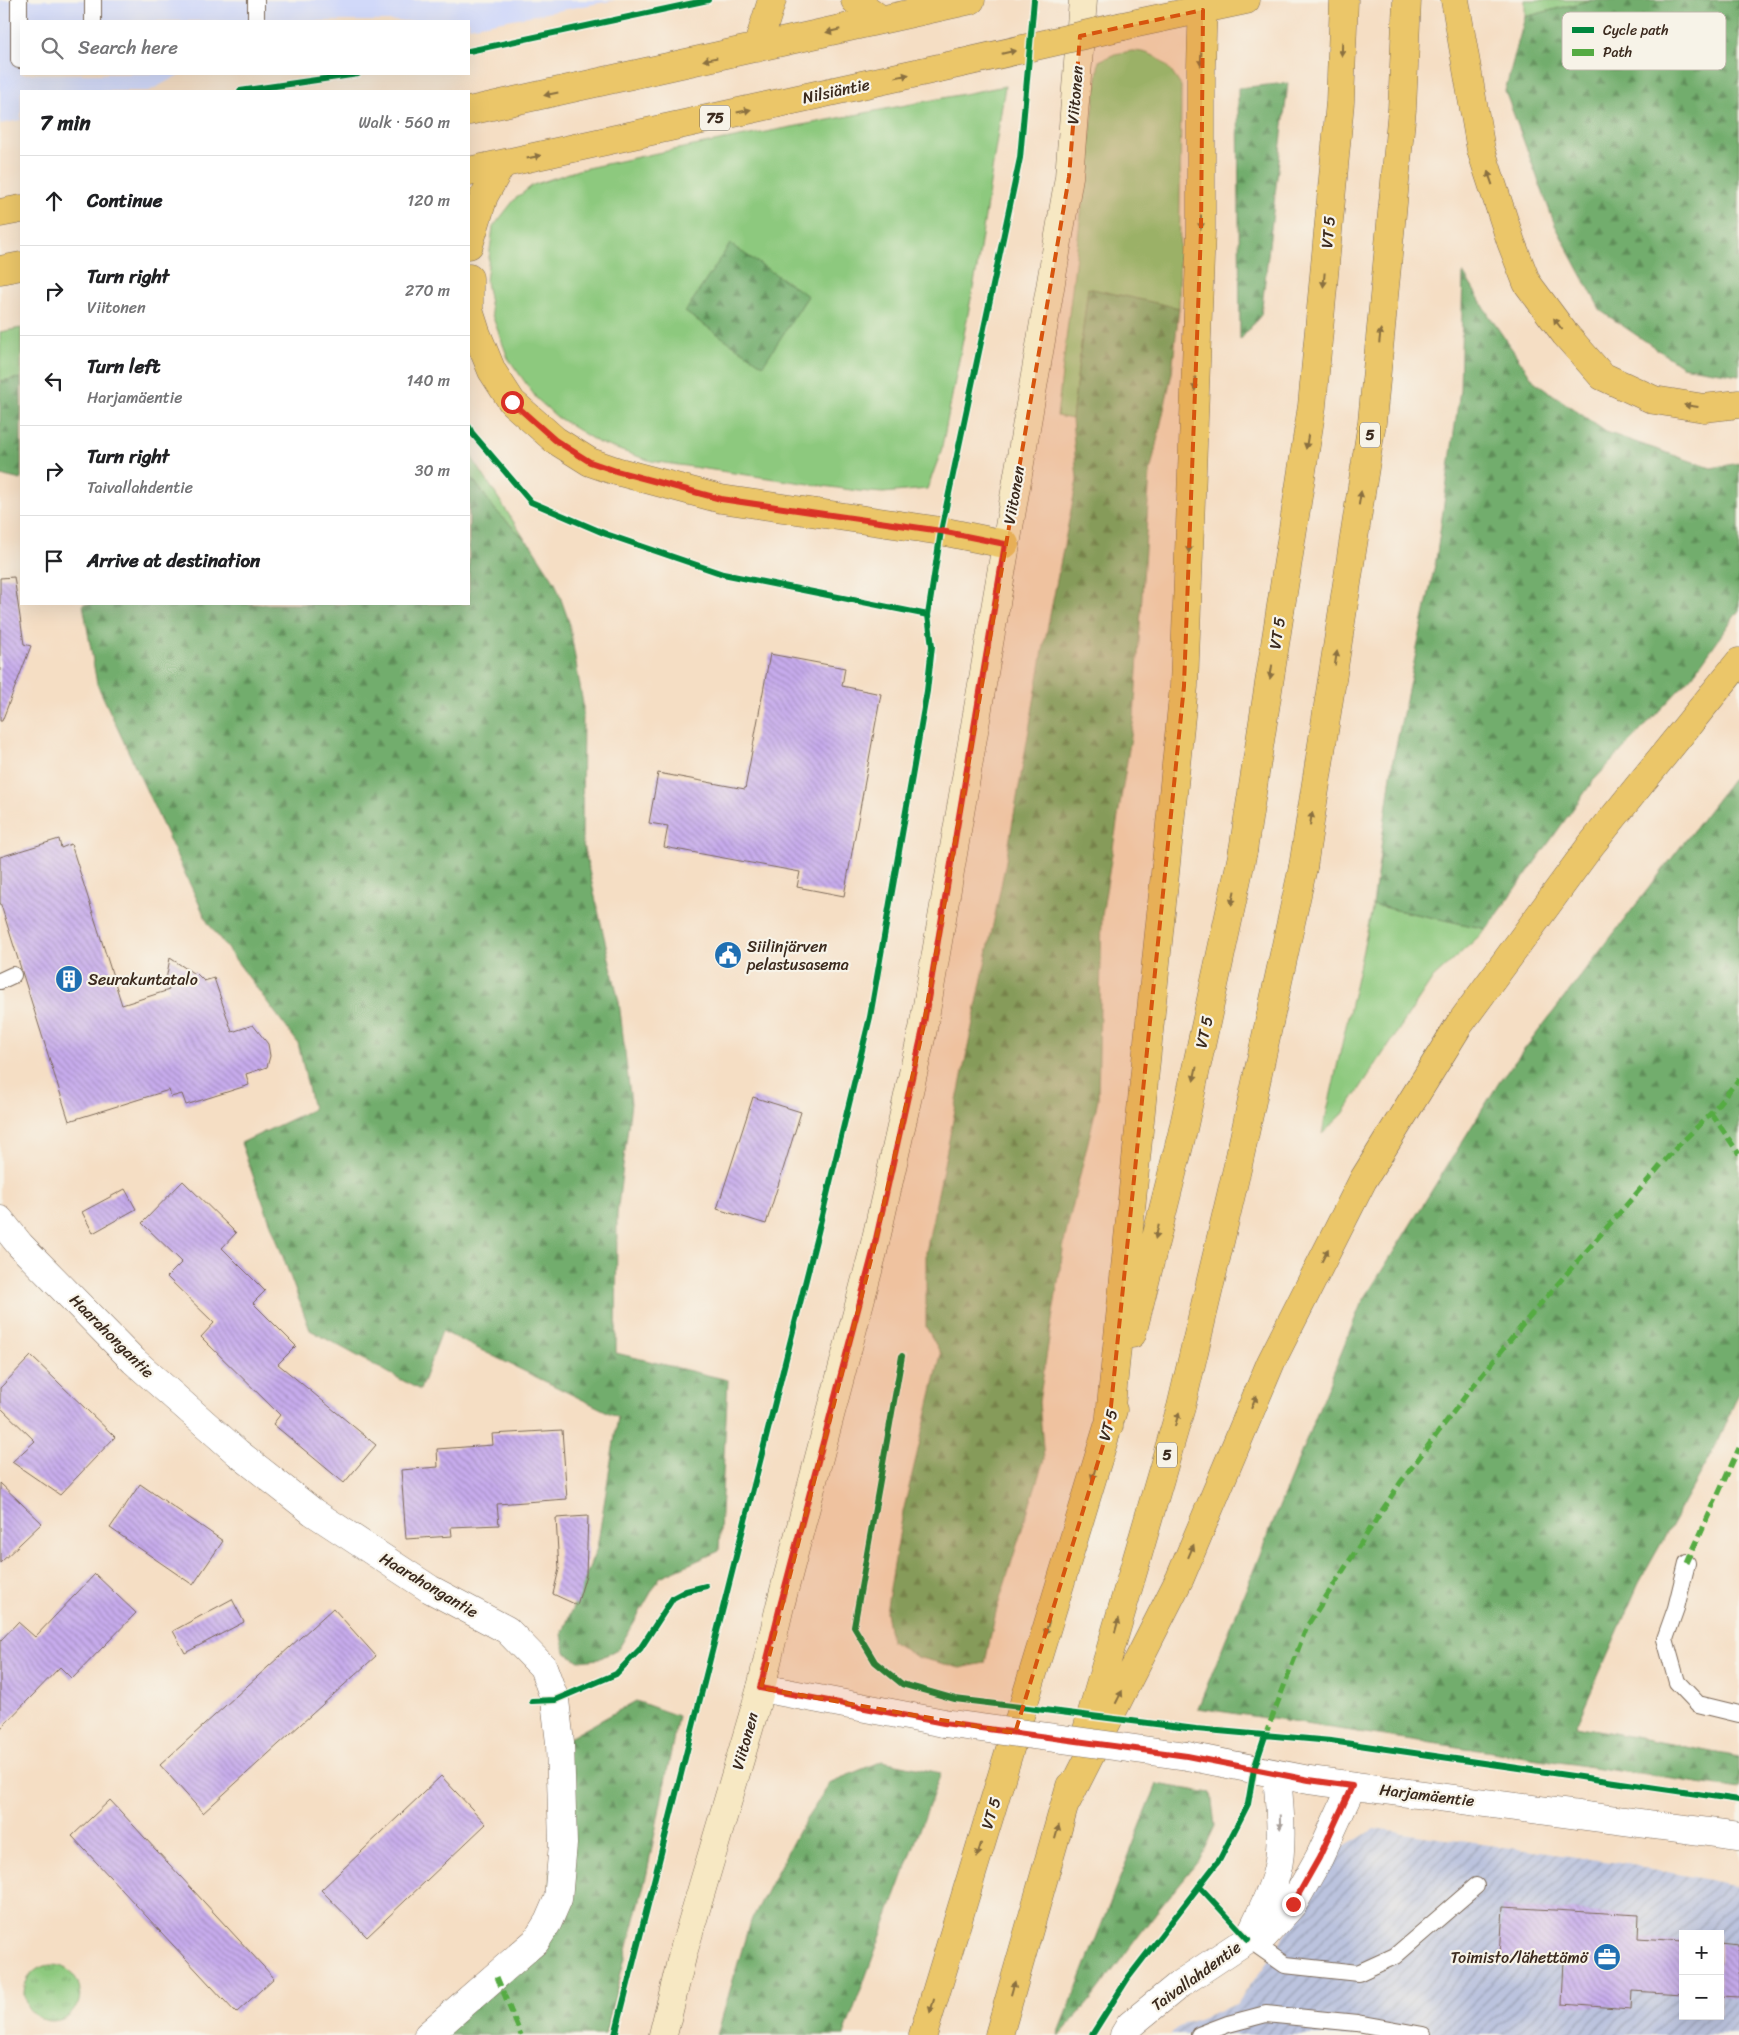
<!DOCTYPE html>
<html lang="en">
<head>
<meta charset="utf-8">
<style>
  :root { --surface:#fff; --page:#f6f6f6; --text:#202124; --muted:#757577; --line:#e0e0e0 }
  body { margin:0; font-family:Sriracha,sans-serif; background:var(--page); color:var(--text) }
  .controls { position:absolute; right:15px; bottom:15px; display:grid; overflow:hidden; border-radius:0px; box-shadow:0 5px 20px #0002 }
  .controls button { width:45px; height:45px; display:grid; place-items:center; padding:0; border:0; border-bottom:1px solid var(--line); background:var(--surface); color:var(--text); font:25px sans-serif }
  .stop { position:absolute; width:15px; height:15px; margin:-11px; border:4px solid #d93025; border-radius:50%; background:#fff }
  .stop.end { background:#d93025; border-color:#fff; box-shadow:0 1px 5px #0008 }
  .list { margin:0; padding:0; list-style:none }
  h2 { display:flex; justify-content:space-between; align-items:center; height:65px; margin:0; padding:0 20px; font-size:21px }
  h2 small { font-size:16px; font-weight:400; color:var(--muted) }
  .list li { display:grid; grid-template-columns:32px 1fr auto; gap:15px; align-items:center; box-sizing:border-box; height:90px; padding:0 20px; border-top:1px solid var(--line) }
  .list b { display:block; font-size:19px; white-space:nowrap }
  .list p { margin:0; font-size:16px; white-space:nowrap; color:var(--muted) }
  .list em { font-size:16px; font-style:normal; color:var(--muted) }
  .icon { flex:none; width:28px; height:28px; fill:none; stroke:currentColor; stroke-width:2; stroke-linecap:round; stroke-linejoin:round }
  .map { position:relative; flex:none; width:1739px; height:2035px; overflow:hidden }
  .search { position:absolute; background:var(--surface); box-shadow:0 5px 20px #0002; left:20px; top:20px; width:450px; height:55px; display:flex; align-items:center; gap:12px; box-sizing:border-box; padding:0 18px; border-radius:0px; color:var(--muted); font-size:19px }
  .panel { position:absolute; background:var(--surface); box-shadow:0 5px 20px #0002; left:20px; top:90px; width:450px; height:515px; border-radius:0px }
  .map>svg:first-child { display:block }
  .built { fill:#d1d9f9 }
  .industrial { fill:url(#industrial-furrows); fill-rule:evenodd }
  .grass { fill:#8dc97e; stroke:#647a4e }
  .forest { fill:url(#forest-firs); stroke:#566c46 }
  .park { fill:url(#park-tufts); stroke:#647a4e }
  .building { fill:url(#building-back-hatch) }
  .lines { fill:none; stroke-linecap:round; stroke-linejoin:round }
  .service-casing { stroke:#7c6958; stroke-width:18 }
  .minor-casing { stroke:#7c6958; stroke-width:29 }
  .tertiary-casing { stroke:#7c6958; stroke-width:29 }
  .secondary-casing { stroke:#7c6958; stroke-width:29 }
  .primary-casing { stroke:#7c6958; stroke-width:29 }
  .trunk-casing { stroke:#7c6958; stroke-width:29 }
  .motorway-casing { stroke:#7c6958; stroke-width:29 }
  .service { stroke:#fff; stroke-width:16 }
  .minor { stroke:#fff; stroke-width:28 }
  .tertiary { stroke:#fff; stroke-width:28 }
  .secondary { stroke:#f7e8c3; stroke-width:28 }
  .primary { stroke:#ebc669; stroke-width:28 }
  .trunk { stroke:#ebc669; stroke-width:28 }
  .motorway { stroke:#ebc669; stroke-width:28 }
  .tertiary-bridge-casing { stroke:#7c6958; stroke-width:29; stroke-linecap:butt }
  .primary-bridge-casing { stroke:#7c6958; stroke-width:29; stroke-linecap:butt }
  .tertiary-bridge { stroke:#fff; stroke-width:28 }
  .primary-bridge { stroke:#ebc669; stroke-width:28 }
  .quiet { stroke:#55ab43; stroke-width:5; stroke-dasharray:10 5; stroke-linecap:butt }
  .cycleway-casing { stroke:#f7f3e8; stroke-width:9 }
  .cycleway { stroke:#00873e; stroke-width:6 }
  .oneway { fill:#8a7040 }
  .oneway2 { fill:#a79f9a }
  .route { stroke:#d93025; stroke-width:6 }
  .marked { fill:#d7540e; fill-opacity:0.2; stroke:#d7540e; stroke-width:4; stroke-dasharray:10 6; stroke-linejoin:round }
  .labels { text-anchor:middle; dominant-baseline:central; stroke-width:4.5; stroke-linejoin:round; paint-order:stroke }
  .shield { fill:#f7f3e8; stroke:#73665b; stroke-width:1 }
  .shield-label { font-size:15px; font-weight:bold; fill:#3b2a1e }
  .street-label { font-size:16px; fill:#3b2a1e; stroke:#f7f3e8 }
  .poi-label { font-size:16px; fill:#3b2a1e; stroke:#f7f3e8; text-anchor:start }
  .key { fill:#f7f3e8; stroke:#bfb7ab; stroke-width:1 }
  .key-label { font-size:14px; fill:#3b2a1e }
</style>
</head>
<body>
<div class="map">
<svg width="1739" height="2035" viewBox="0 0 1739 2035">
  <defs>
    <pattern id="industrial-furrows" width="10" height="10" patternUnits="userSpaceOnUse" patternTransform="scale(1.25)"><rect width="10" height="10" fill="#bbc3de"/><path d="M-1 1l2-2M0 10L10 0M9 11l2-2" fill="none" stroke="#999fb3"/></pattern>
    <pattern id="forest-firs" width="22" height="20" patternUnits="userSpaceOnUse" patternTransform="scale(1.25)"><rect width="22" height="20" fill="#72ad6d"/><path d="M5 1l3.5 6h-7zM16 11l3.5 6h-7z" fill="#5f8d59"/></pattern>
    <pattern id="park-tufts" width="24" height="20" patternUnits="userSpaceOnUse" patternTransform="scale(1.25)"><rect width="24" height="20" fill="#8dc97e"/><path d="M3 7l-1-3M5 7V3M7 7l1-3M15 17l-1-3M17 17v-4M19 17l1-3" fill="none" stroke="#74a367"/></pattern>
    <pattern id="building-back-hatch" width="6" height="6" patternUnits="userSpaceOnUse" patternTransform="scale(1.25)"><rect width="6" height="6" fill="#c7aced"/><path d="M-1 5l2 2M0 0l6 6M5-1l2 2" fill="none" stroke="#a38cbf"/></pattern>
  </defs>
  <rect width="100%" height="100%" fill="#f7f3e8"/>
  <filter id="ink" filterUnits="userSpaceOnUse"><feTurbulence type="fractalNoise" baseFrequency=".02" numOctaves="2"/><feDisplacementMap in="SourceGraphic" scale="10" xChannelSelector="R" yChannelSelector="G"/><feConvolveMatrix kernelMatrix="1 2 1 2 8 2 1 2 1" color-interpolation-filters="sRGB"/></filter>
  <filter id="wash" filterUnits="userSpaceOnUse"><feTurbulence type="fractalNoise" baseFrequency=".0096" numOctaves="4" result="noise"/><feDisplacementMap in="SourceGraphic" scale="20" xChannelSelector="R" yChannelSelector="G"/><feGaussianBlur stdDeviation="1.12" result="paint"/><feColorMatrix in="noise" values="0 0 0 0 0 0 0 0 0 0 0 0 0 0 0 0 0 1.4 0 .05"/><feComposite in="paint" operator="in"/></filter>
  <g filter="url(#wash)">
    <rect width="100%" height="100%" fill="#f5dec4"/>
    <path class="built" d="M0,0H616L469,27V21H21V74H181L149,91H21V120L0,124Z"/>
    <path class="industrial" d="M1374,1829L1627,1864L1739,1886V2035H1169L1184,2024L1237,2004L1287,1933L1339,1850ZM1683,1934H1720V2016H1683Z"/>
    <path class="grass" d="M1525,0H1591L1525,17Z
      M1132,51C1159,52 1167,65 1181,86L1179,308L1088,289L1072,419L1057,416L1099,61L1115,54Z
      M1005,86L977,268L941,452L927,489L883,493L858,491L651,461L599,443L557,417L537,399L508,358L492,315L486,281L493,227L515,199L533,185L578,170L657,153Z
      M21,328V378L0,381V332Z
      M469,453L524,538L496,511L469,474Z
      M1373,905L1487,929L1433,978L1343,1114L1322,1134Z"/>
    <path class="forest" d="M1591,0H1739V375L1682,366L1601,311L1555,225L1505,91L1525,17Z
      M1288,83L1261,315L1240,340L1238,88Z
      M730,244L808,296L763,365L685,312Z
      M1463,272L1490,317L1534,381L1606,432L1711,468L1739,463V610L1693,675L1593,781L1487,929L1373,905L1393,760L1436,560L1460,390Z
      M1088,288L1179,308L1172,373L1150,473L1134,718L1102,916L1098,1100L1065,1238L1039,1402L1044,1459L996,1612L985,1663L960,1668L917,1657L891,1641L886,1612L903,1512L941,1354L926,1327V1252L1005,866L1043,650L1077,480L1072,419Z
      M21,378V480L0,475V381Z
      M469,474L496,511L531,545L555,582L569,622L583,704L582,840L619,1002L631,1103L617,1214L616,1353L728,1380L719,1551L660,1577L619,1648L599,1659L579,1661L565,1652L562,1634L597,1548L618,1417L442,1331L420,1390L310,1330L241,1143L313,1109L298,1043L208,923L97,684L83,604H469Z
      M1739,771V1393L1714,1449L1639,1583L1576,1726L1739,1757V1789L1198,1708L1361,1304L1500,1081Z
      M636,1701L678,1716L647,1873L605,2035H428L548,1922L560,1743Z
      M882,1761L941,1773L844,2035H717L749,1925L799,1830L831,1782Z
      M1157,1784L1211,1793L1215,1826L1199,1860L1155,1914L1089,2002L1060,2035H1058Z"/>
    <path class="park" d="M24 1993a28 28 0 1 1 56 0a28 28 0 1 1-56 0Z"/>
    <g id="blocks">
      <path class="building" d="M14,577L24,644L31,646L2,721H0V578Z
        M770,654L845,668L842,686L881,694L844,896L797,887L800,872L664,847L668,826L649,823L658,773L745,789Z
        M59,839L61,848L71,844L122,1005L169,990L166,980L170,958L193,973L195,972L204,981L214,978L232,1032L253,1025L268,1044L270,1056L267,1067L246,1074L249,1085L186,1105L182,1094L171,1097L169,1090L69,1121L0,902V857Z
        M753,1097L801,1112L766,1224L717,1209Z
        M183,1181L236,1233L222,1248L265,1291L253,1303L296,1346L278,1364L376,1445L344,1483L273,1424L280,1415L201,1337L214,1323L167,1277L182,1262L142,1223Z
        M125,1189L136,1209L93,1233L82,1212Z
        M31,1356L115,1437L60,1495L12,1462L35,1441L0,1407V1388Z
        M562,1430L567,1499L497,1504L499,1525L451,1527L452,1536L406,1539L401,1470L438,1467L437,1449L493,1445L492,1434Z
        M0,1483L42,1523L0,1563Z
        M140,1484L223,1541L193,1585L110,1528Z
        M588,1516L586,1575L577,1605L553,1594L559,1569L556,1518Z
        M95,1574L136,1613L72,1679L60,1667L0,1729V1641L18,1622L35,1637Z
        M232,1599L244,1622L185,1653L173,1631Z
        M333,1608L376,1656L203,1813L160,1765Z
        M441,1776L486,1824L367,1937L321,1890Z
        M110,1800L274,1978L236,2013L72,1836Z
        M1503,1907L1639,1915L1638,1938L1683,1941V1994L1632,1991L1631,2009L1562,2004L1564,1959L1500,1956Z
        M1720,1943L1739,1945V1997L1720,1996Z"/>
    </g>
  </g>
  <g filter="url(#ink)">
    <use href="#blocks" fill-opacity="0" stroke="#7c6958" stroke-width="1"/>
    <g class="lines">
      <g class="service-casing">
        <path id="service" d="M19,0V60H21
          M256,0V21
          M93,21V0
          M0,981L13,975
          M1687,1563L1676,1608L1665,1639L1677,1682L1698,1704L1739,1714
          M1248,1939L1285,1965L1358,1973L1395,1956L1476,1886
          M1199,2035L1228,2024L1266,2014L1357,2023L1423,2035"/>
      </g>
      <g class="minor-casing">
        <path id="minor" d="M0,1220L20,1245L134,1361L238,1453L313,1512L430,1589L507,1630L543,1667L555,1700L560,1743L563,1844L558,1899L548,1922L536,1941L428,2035"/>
      </g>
      <g class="tertiary-casing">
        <path id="tertiary" d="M761,1688L944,1723
          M1187,1756L1309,1780L1739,1836
          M1248,1939C1258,1918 1271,1895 1277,1871C1284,1844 1279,1802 1277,1774
          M1124,2035L1130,2025L1180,1984L1248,1939L1264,1936L1293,1904L1319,1858L1352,1786"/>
      </g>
      <g class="secondary-casing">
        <path id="secondary" d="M663,2035L683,1953L761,1688L780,1606L873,1252L923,1029L1069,177L1083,0"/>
      </g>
      <g class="primary-casing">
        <path id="primary" d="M855,0L880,19
          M1123,26L1246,0
          M757,48L772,0
          M469,111L971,0
          M469,171L962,63
          M0,213L21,209
          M469,245L484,196L502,164
          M0,270L21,266
          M469,278V311
          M469,310L476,332L492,371L512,402L555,440L590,462L616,471L721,499L941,531L1005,544"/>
      </g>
      <g class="trunk-casing">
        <path id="trunk" d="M1132,1334L1182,1134L1243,851
          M1109,1426L1184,686L1201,230V67L1203,0
          M1084,1740L1181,1407L1238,1165L1303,867
          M1066,1803L1180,1578L1271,1362L1363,1180L1459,1025L1591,845L1739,662
          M923,2035L1113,1410
          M999,2035L1070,1786"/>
      </g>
      <g class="motorway-casing">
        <path id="motorway" d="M1455,0L1481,150L1511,242L1527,283L1565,334L1602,376L1654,400L1704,408L1739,404
          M1243,851L1312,406L1340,102L1344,0
          M1303,867L1372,422L1402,109L1407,0"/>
      </g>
      <use href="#service" class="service"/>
      <use href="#minor" class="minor"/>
      <use href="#tertiary" class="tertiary"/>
      <use href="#secondary" class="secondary"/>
      <use href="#primary" class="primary"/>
      <use href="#trunk" class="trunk"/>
      <use href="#motorway" class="motorway"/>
      <g class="tertiary-bridge-casing">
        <path id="tertiary-bridge" d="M944,1723L1187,1756"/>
      </g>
      <g class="primary-bridge-casing">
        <path id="primary-bridge" d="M962,63L1123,26"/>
      </g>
      <use href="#tertiary-bridge" class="tertiary-bridge"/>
      <use href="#primary-bridge" class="primary-bridge"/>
      <path class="quiet" d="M1711,1113L1739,1154
        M1687,1563L1739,1448
        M1265,1736L1307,1626L1400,1483L1470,1390L1529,1317L1675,1149L1711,1113L1739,1079
        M497,1977L521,2035"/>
      <g class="cycleway-casing">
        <path id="cycleway" d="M469,51L708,0
          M240,91L358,74
          M469,427L472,433L531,502L606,534L723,574L928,615
          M902,1356L854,1627L875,1662L902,1684L955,1699L1196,1729L1331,1741L1739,1800
          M532,1701L555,1700L616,1674L640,1649L673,1598L686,1591L706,1586
          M1199,1886L1248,1939
          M615,2035L818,1232L870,1017L927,691L932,646L928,615L941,531L1020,158L1034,0
          M1092,2035L1128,1978L1220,1859L1248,1804L1254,1769L1265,1736"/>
      </g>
      <use href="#cycleway" class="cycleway"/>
    </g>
    <defs><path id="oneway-solid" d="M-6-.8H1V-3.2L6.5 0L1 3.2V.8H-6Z" transform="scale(1.25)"/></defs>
    <g class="oneway">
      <use href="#oneway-solid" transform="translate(833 31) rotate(167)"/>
      <use href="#oneway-solid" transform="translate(1342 49) rotate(92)"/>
      <use href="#oneway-solid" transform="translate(1009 52) rotate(-13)"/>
      <use href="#oneway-solid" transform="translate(710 59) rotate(168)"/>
      <use href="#oneway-solid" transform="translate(1201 59) rotate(92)"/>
      <use href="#oneway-solid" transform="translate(902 76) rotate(-12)"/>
      <use href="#oneway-solid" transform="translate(551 94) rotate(168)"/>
      <use href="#oneway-solid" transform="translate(744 111) rotate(-12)"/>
      <use href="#oneway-solid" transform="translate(534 157) rotate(-12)"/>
      <use href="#oneway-solid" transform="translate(1490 178) rotate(-109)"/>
      <use href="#oneway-solid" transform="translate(1201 222) rotate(90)"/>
      <use href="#oneway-solid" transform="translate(1324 280) rotate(95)"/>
      <use href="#oneway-solid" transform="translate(1558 324) rotate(-127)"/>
      <use href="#oneway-solid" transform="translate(1380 336) rotate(-84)"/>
      <use href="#oneway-solid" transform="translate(1195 384) rotate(92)"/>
      <use href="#oneway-solid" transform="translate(1691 406) rotate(-172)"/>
      <use href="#oneway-solid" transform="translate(1307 442) rotate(99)"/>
      <use href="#oneway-solid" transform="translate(1360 498) rotate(-81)"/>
      <use href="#oneway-solid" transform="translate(1189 546) rotate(92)"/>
      <use href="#oneway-solid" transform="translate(1336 658) rotate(-81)"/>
      <use href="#oneway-solid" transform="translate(1271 672) rotate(99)"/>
      <use href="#oneway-solid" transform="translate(1311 819) rotate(-81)"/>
      <use href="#oneway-solid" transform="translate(1233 898) rotate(102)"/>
      <use href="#oneway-solid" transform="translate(1195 1074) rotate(102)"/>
      <use href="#oneway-solid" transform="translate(1157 1232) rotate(104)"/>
      <use href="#oneway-solid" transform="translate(1325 1255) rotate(-63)"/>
      <use href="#oneway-solid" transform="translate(1254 1402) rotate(-67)"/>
      <use href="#oneway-solid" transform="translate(1177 1419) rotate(-74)"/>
      <use href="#oneway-solid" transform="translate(1094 1473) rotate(107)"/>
      <use href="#oneway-solid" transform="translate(1191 1551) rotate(-67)"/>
      <use href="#oneway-solid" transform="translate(1117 1625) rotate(-74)"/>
      <use href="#oneway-solid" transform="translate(1047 1628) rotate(107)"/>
      <use href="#oneway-solid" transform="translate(1119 1697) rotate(-63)"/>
      <use href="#oneway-solid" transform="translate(1057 1832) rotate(-74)"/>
      <use href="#oneway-solid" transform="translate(979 1850) rotate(107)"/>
      <use href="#oneway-solid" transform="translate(1013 1988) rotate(-74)"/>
      <use href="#oneway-solid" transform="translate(932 2006) rotate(107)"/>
    </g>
    <use class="oneway2" href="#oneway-solid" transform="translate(1280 1822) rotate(88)"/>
  </g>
  <g class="lines" filter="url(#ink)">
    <path class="route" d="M512,402L555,440L590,462L616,471L721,499L941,531L1005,544L923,1029L873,1252L780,1606L760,1688L944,1723L1187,1756L1309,1780L1352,1786L1319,1858L1293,1904"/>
  </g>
  <path class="marked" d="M1203,10L1201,230L1184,686L1109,1426L1015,1733L761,1688L873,1252L923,1029L1069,177L1080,36Z"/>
  <defs>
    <g id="civic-disc" transform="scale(1.4375)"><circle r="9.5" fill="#1f6fb2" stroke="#f7f3e8"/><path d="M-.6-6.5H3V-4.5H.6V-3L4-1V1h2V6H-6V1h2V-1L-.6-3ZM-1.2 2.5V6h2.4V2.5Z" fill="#fff"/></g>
    <g id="building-disc" transform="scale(1.4375)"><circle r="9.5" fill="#1f6fb2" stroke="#f7f3e8"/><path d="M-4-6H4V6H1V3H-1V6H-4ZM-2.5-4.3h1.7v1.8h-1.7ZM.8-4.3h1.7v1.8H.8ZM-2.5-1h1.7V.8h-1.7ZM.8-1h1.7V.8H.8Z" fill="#fff"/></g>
    <g id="office-disc" transform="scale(1.4375)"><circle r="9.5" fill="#1f6fb2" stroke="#f7f3e8"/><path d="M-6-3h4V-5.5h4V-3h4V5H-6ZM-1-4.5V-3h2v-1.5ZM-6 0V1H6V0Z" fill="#fff"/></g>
  </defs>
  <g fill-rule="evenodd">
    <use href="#civic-disc" x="728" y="955"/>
    <use href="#building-disc" x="69" y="979"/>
    <use href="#office-disc" x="1607" y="1957"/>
  </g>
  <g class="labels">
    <g class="shield">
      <rect x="700" y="105.5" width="30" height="25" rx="4"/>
      <rect x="1360" y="422.5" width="20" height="25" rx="4"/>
      <rect x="1157" y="1442.5" width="20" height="25" rx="4"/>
    </g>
    <g class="shield-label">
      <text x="715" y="118">75</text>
      <text x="1370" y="435">5</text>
      <text x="1167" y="1455">5</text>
    </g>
    <g class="street-label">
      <text transform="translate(836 91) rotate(-12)">Nilsiäntie</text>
      <text transform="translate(1075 95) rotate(-85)">Viitonen</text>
      <text transform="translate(1328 232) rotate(-85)">VT 5</text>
      <text transform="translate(1014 495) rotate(-80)">Viitonen</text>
      <text transform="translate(1277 633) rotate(-81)">VT 5</text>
      <text transform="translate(1204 1032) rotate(-78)">VT 5</text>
      <text transform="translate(112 1336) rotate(45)">Haarahongantie</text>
      <text transform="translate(1108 1425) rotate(-74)">VT 5</text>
      <text transform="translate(429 1585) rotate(31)">Haarahongantie</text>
      <text transform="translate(745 1741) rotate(-74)">Viitonen</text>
      <text transform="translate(1427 1795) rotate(7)">Harjamäentie</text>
      <text transform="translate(991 1813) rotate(-73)">VT 5</text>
      <text transform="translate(1196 1976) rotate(-36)">Taivallahdentie</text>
    </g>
    <g class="poi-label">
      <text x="747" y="946">Siilinjärven<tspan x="747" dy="18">pelastusasema</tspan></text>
      <text x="88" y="979">Seurakuntatalo</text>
      <text x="1588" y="1957" text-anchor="end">Toimisto/lähettämö</text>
    </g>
  </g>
  <rect x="1562" y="12" width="164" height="58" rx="8" class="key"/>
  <rect x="1572" y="27" width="22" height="6" fill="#00873e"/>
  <rect x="1572" y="49" width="22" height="7" fill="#55ab43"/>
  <g class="key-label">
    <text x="1603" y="35">Cycle path</text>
    <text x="1603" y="57">Path</text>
  </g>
</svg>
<div class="controls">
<button>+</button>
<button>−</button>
</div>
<div class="stop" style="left:512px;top:402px"></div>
<div class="stop end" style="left:1293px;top:1904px"></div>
<div class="search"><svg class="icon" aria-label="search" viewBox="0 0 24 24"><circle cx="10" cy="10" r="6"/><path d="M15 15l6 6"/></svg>Search here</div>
<section class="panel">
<h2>7 min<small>Walk · 560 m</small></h2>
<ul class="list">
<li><svg class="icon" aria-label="ahead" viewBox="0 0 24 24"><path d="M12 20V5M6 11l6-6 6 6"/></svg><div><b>Continue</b></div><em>120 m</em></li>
<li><svg class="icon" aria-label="right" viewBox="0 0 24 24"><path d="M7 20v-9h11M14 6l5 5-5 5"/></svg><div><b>Turn right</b><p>Viitonen</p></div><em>270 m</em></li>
<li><svg class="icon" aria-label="left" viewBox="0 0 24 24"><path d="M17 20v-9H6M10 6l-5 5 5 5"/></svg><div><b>Turn left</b><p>Harjamäentie</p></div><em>140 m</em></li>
<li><svg class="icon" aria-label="right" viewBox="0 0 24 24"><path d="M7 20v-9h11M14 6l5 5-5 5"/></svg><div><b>Turn right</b><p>Taivallahdentie</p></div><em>30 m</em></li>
<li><svg class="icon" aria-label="arrive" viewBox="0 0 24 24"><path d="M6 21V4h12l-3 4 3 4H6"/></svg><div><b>Arrive at destination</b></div></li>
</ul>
</section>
</div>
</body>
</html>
